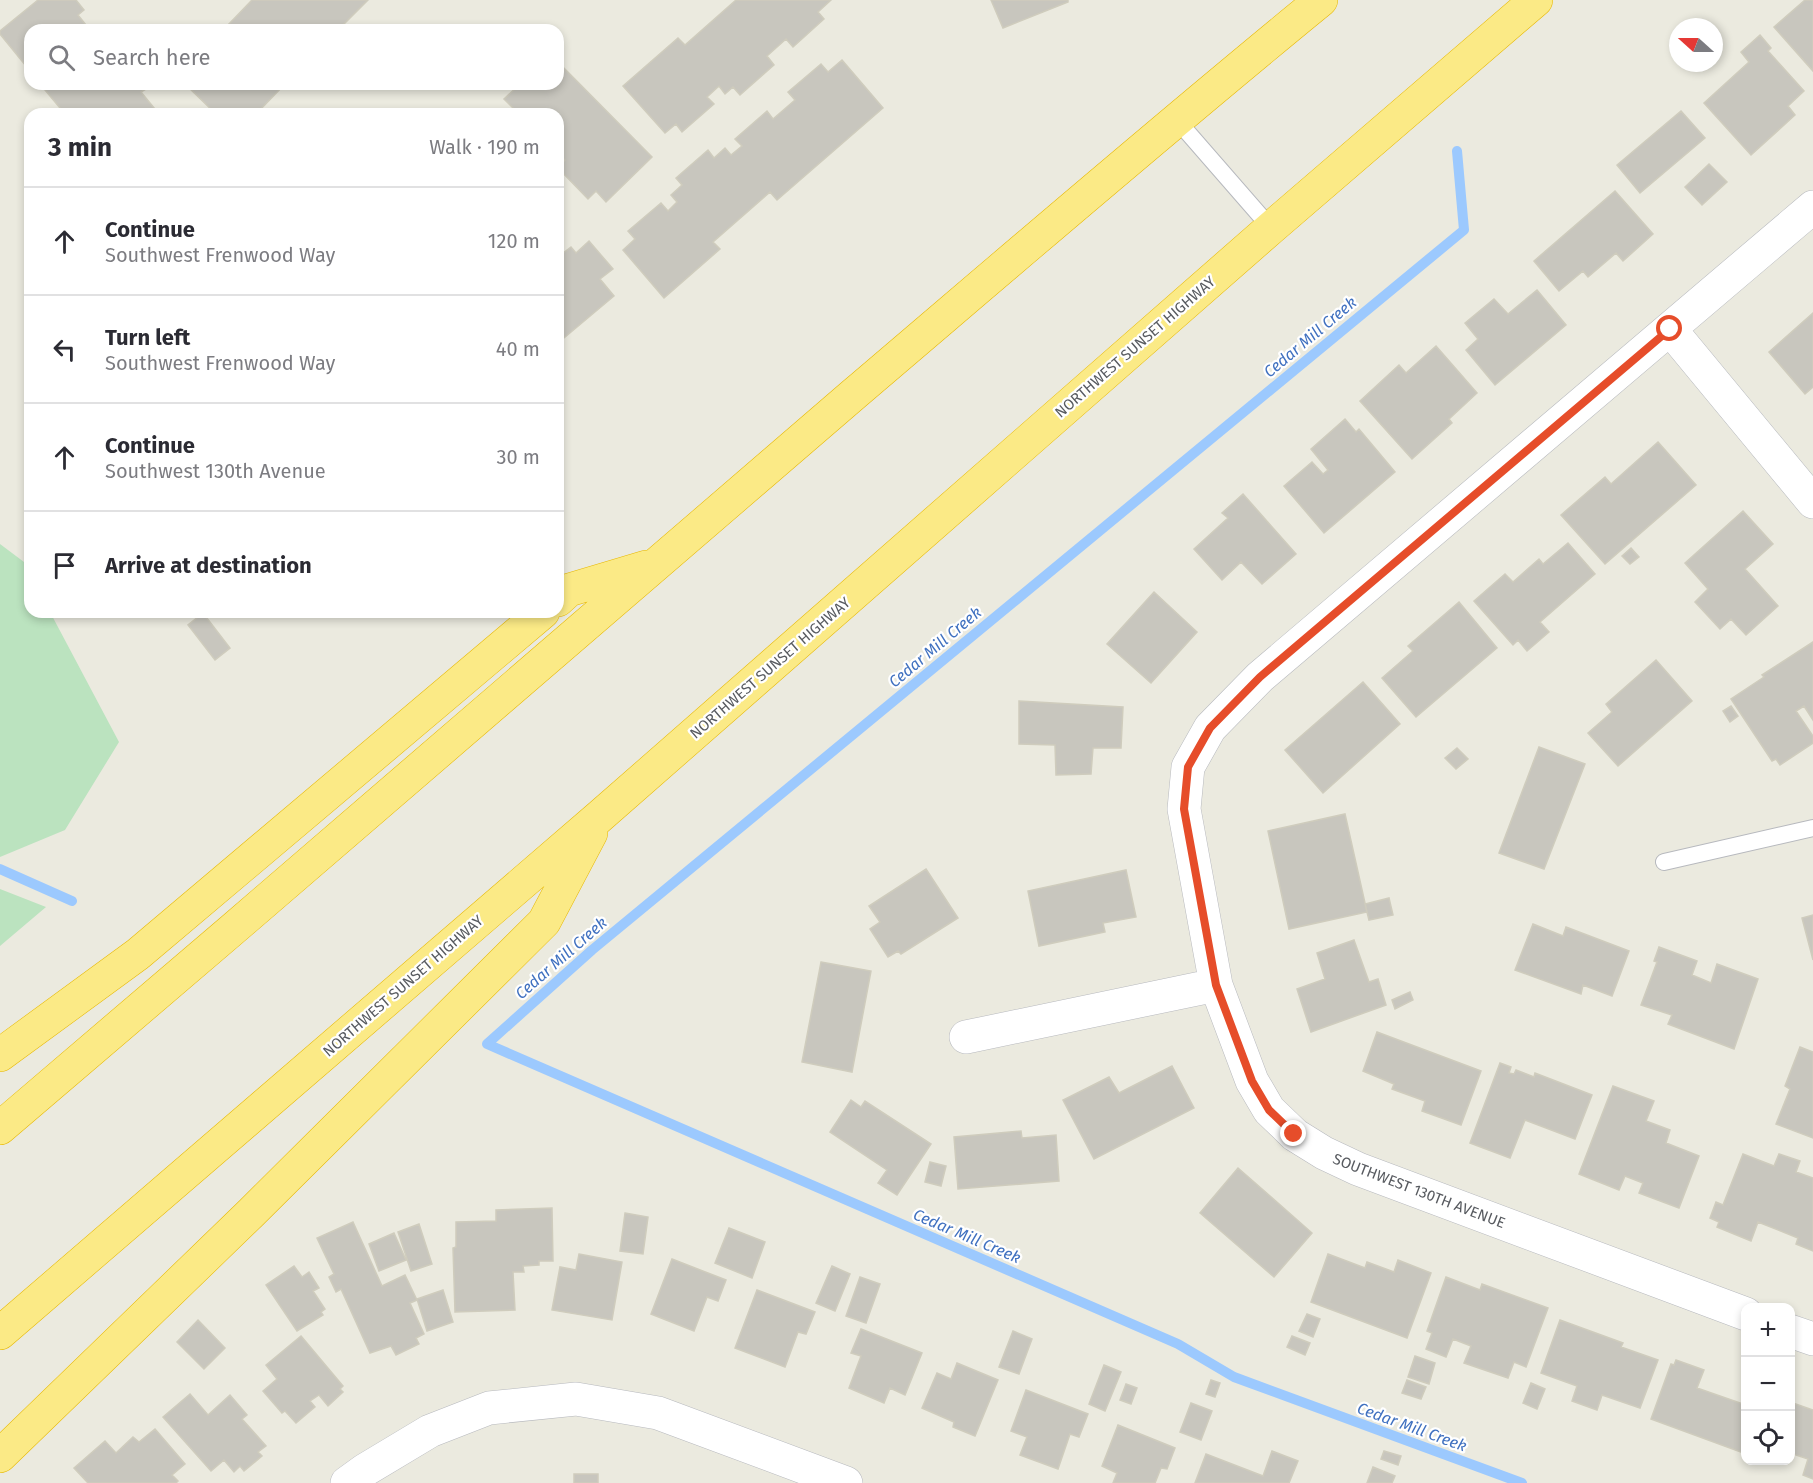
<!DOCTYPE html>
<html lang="en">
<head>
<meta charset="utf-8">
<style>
  :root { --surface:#fff; --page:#f2f2f3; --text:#2b2b33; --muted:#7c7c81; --line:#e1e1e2 }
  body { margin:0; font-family:"Fira Sans",sans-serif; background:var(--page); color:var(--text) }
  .controls { position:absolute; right:18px; bottom:18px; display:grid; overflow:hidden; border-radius:12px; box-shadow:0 3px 9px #0003 }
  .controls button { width:54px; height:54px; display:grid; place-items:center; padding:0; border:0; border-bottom:2px solid var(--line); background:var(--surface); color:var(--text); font:30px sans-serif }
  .compass { position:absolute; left:1669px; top:18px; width:54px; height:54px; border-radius:50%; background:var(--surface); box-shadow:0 3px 9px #0003; rotate:291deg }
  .stop { position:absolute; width:18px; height:18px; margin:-14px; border:4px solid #e64d2a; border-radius:50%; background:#fff }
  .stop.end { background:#e64d2a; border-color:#fff; box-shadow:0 2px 6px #0008 }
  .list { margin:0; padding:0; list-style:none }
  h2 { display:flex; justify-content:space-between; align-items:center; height:78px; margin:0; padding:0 24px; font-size:26px }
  h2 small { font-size:20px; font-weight:400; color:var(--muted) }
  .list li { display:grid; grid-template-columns:39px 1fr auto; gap:18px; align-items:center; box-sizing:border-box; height:108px; padding:0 24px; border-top:2px solid var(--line) }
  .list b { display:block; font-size:22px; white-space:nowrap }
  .list p { margin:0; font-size:20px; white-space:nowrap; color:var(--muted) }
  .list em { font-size:20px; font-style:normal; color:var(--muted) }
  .icon { flex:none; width:33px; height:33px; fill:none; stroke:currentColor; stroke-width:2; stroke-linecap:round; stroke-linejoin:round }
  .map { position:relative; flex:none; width:1813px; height:1483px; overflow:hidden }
  .search { position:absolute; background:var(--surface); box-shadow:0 3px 9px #0003; left:24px; top:24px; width:540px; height:66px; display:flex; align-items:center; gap:15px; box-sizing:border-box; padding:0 21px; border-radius:18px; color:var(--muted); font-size:22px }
  .panel { position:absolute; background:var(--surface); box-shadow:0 3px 9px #0003; left:24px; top:108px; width:540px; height:510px; border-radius:18px }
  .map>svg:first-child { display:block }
  .green { fill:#bbe3bf }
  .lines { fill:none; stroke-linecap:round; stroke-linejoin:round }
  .stream { stroke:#9cc9fe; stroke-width:10 }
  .building { fill:#c8c6be; stroke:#cfccbd; stroke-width:1.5 }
  .lane-casing { stroke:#b7b9be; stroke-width:18 }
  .street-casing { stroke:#b7b9be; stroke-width:34 }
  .highway-casing { stroke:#e7b803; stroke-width:34 }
  .lane { stroke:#fff; stroke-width:16 }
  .street { stroke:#fff; stroke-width:33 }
  .highway { stroke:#fbea86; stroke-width:33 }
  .route { stroke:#e64d2a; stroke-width:8 }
  .labels { text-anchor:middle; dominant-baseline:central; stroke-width:4.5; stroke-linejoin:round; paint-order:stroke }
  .street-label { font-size:15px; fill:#585b60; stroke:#fff }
  .water-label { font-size:16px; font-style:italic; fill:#4071c0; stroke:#fff }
</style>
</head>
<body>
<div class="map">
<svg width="1813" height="1483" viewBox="0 0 1813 1483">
  <rect width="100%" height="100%" fill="#ebeadf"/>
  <path class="green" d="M0,544L24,562L30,574V612H50L119,742L65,830L0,857Z
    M0,889L46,907L0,946Z"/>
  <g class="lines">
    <path class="stream" d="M1457,151L1464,230L592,950L487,1044L1178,1344L1234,1377L1522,1483
      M0,869L72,901"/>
  </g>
  <path class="building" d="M38,0H76L84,10L78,15L90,30H30V71L0,34V31Z
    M252,0H368L338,30H231L227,26Z
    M736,0H831L818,12L824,19L793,47L786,39L767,56L774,65L740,95L733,87L725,94L719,86L707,97L714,104L682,132L676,124L665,133L623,86L678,38L685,45Z
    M991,0H1068V2L1003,28Z
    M1805,0H1813V71L1774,27Z
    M1760,35L1771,48L1768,51L1804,91L1788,106L1795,115L1751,155L1704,103L1749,62L1741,52Z
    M842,60L883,108L777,200L770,192L713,242L720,249L664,298L623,250L635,239L628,231L661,203L668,211L677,202L671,195L682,185L676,178L708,150L714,158L725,148L731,155L742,146L735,139L767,111L773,119L795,100L788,92L821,64L828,72Z
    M558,62L652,157L606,202L596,191L588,199L558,168L565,160L558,153V114H513L516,111L504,99L520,84H558Z
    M40,84H143L146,89L141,92L159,114H65Z
    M185,84H285L256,114H216Z
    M1681,111L1705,138L1640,193L1617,165Z
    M1709,164L1727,182L1702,205L1685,187Z
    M1615,191L1653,234L1623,261L1616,253L1588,277L1583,271L1559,291L1534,261Z
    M589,241L613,269L600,279L614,296L558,343V257L571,247L576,253Z
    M1537,290L1566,325L1495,385L1466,350L1478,339L1465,323L1494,299L1508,314Z
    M1813,313V387L1805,394L1769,352Z
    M1436,346L1477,393L1449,419L1452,423L1412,459L1360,401L1399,365L1406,373Z
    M1345,419L1356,432L1359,429L1395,472L1324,533L1284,486L1312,462L1323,474L1328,470L1311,449Z
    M1658,442L1696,485L1605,564L1561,515L1605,477L1611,484Z
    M1243,494L1296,554L1262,584L1241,562L1222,580L1194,549L1228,518L1222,513Z
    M1743,511L1773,544L1745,569L1778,606L1746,635L1731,619L1720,629L1695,602L1708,589L1685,563Z
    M1568,543L1595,574L1540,622L1549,632L1527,651L1518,640L1513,645L1474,601L1505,574L1513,582L1539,559L1543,564Z
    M1631,548L1639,557L1630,564L1622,556Z
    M1154,592L1197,632L1151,683L1107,644Z
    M1459,602L1497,648L1416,717L1382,678L1413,651L1408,646Z
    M203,613L230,648L215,660L188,625Z
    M1813,642V720L1804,706L1796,711L1813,736V743L1780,765L1776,759L1772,761L1731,699L1764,677L1762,675Z
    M1656,660L1692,701L1618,766L1588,733L1612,712L1606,704Z
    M1363,682L1400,724L1323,793L1285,750Z
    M1019,701L1123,707L1121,748H1093L1091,774L1056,775L1055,745L1019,744Z
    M1731,706L1738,716L1730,722L1723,711Z
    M1539,747L1585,764L1544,869L1499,853Z
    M1457,748L1468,759L1456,769L1445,758Z
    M1345,814L1367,912L1289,929L1268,831Z
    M926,869L958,918L901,954L898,951L888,957L870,929L880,922L869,906Z
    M1126,870L1136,917L1103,923L1105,932L1039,946L1028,891Z
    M1389,898L1393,915L1369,920L1365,904Z
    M1813,915V960L1802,918Z
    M1533,924L1563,936L1566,927L1629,951L1612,996L1583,985L1581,994L1515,970Z
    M1354,940L1369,982L1378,979L1386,1005L1311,1032L1297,989L1325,979L1317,953Z
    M1659,947L1697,961L1692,975L1711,983L1717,964L1758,979L1734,1049L1668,1024L1672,1015L1641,1005L1657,962L1654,961Z
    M821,962L871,971L852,1072L802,1062Z
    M1410,992L1413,1000L1395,1009L1392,1000Z
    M1377,1032L1481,1071L1461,1125L1422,1111L1425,1101L1392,1089L1394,1084L1363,1071Z
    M1800,1047L1813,1052V1138L1776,1124L1790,1089L1785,1086Z
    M1500,1063L1511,1067L1509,1073L1514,1074L1516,1070L1534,1077L1535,1073L1592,1095L1575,1139L1525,1120L1510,1158L1470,1143Z
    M1172,1066L1194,1108L1094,1159L1063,1100L1109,1077L1119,1093Z
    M1613,1086L1654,1101L1646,1121L1670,1130L1666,1143L1699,1156L1679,1208L1639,1193L1643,1183L1625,1176L1619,1190L1579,1174Z
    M851,1100L861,1107L865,1101L931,1144L897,1195L878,1183L887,1170L830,1132Z
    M1021,1131L1022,1138L1056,1135L1059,1181L958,1189L954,1137Z
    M1743,1154L1774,1166L1779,1154L1800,1161L1796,1172L1813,1178V1251L1796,1244L1798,1238L1758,1222L1751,1241L1717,1227L1719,1222L1710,1218L1716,1202L1723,1205Z
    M930,1162L946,1166L941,1186L925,1182Z
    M1238,1168L1312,1233L1274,1277L1200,1213Z
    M552,1208L553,1261H539V1265L523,1266L524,1272H513L515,1310L455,1312L453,1248L456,1247V1222L496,1221V1210Z
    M625,1213L648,1217L643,1254L620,1251Z
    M353,1222L382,1286L405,1275L417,1300L410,1303L424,1334L416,1338L419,1344L396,1355L391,1346L370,1353L341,1289L336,1292L329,1277L334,1274L317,1238Z
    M419,1224L432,1264L411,1271L398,1232Z
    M729,1228L765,1242L752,1278L715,1263Z
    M394,1233L406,1260L379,1271L369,1244Z
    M579,1254L622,1262L612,1320L552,1310L560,1267L576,1270Z
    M1328,1254L1365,1268L1367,1262L1394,1272L1398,1260L1431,1273L1407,1338L1311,1302Z
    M672,1259L726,1280L718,1301L707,1297L694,1331L651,1314Z
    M294,1266L302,1277L309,1272L319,1288L313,1291L325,1309L321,1312L323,1315L297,1331L266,1285Z
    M832,1266L850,1274L835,1311L816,1303Z
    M860,1277L880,1284L866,1323L846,1316Z
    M1446,1277L1480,1290L1482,1284L1548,1308L1526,1367L1514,1362L1508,1378L1464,1363L1471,1346L1453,1339L1446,1357L1426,1349L1432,1333L1427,1331Z
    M443,1290L453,1322L427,1331L417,1299Z
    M757,1290L815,1312L806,1334L798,1332L785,1367L735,1348Z
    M1307,1314L1320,1319L1313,1337L1299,1331Z
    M198,1320L225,1348L204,1369L177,1342Z
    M1560,1320L1623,1343L1621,1347L1658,1360L1640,1408L1602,1395L1597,1410L1572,1401L1577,1386L1541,1373Z
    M861,1329L922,1353L905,1395L890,1388L884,1403L849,1388L861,1356L851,1353Z
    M1013,1331L1032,1339L1019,1374L999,1367Z
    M301,1336L343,1386L340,1389L343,1392L328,1406L319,1395L310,1401L315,1407L296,1423L285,1411L282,1413L263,1391L277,1379L266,1365Z
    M1292,1336L1310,1343L1305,1355L1287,1347Z
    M1415,1356L1435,1363L1429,1384L1408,1377Z
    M1676,1360L1704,1370L1697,1388L1746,1405V1454L1651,1419L1671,1364L1674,1365Z
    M957,1363L998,1380L975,1436L953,1427L954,1422L922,1408L937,1373L951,1379Z
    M1104,1365L1121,1372L1105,1411L1089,1404Z
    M1211,1380L1220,1383L1215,1397L1206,1394Z
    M1407,1380L1426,1387L1421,1399L1402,1393Z
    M1531,1383L1545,1389L1537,1409L1523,1403Z
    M1126,1384L1137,1388L1131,1404L1120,1400Z
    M1026,1390L1088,1414L1079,1437L1070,1434L1058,1469L1020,1455L1027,1437L1011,1431Z
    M190,1394L208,1415L230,1395L247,1415L242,1419L266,1446L258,1452L262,1456L244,1471L240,1466L234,1472L224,1460L211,1471L163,1417Z
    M1790,1402L1813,1410V1479L1803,1475L1808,1459L1790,1453Z
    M1191,1403L1212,1411L1201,1440L1180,1432Z
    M1118,1425L1175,1448L1167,1469L1161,1468L1155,1483H1113L1117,1473L1102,1466Z
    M155,1429L185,1464L172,1475L178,1481L176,1483H88L74,1468L105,1441L116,1453L133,1437L139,1442Z
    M1272,1451L1298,1461L1289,1483H1195L1206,1454L1263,1476Z
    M1384,1451L1401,1456L1398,1465L1381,1459Z
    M1373,1467L1395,1476L1392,1483H1367Z
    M574,1474H598V1483H574Z"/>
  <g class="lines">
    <g class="lane-casing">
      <path id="lane" d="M1176,119L1271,228
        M1664,862L1813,828"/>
    </g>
    <g class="street-casing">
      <path id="street" d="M1670,329L1813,502
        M966,1037L1216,985
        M1746,1314L1358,1169L1324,1153L1295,1135L1269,1110L1252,1081L1216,985L1184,809L1188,767L1210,728L1260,677L1813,207
        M1790,1331L1813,1339
        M347,1483L365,1470L430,1431L489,1408L576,1399L658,1413L846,1483"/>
    </g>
    <g class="highway-casing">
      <path id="highway" d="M558,600L569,590L646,567
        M0,1055L138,954L543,612
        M0,1128C286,885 569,639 854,394C1009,262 1163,129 1321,0
        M0,1333L599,817L1271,228L1536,0
        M0,1456L251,1213L544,922L591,833"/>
    </g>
    <use href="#lane" class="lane"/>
    <use href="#street" class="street"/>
    <use href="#highway" class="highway"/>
  </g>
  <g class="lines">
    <path class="route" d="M1294,1134L1269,1110L1252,1081L1216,985L1184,809L1188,767L1210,728L1260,677L1670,329"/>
  </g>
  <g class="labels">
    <g class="street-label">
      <text transform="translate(1135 347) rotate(-41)">NORTHWEST SUNSET HIGHWAY</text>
      <text transform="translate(770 668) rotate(-41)">NORTHWEST SUNSET HIGHWAY</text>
      <text transform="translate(403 986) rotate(-41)">NORTHWEST SUNSET HIGHWAY</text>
      <text transform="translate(1419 1191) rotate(21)">SOUTHWEST 130TH AVENUE</text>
    </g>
    <g class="water-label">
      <text transform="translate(1310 337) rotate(-40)">Cedar Mill Creek</text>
      <text transform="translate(935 647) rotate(-40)">Cedar Mill Creek</text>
      <text transform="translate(561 958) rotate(-41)">Cedar Mill Creek</text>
      <text transform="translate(967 1236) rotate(23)">Cedar Mill Creek</text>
      <text transform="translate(1412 1427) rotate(20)">Cedar Mill Creek</text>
    </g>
  </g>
</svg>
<div class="controls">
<button>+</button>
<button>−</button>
<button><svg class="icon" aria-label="locate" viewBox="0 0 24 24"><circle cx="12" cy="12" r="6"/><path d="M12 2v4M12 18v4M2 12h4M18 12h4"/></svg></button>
</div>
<svg class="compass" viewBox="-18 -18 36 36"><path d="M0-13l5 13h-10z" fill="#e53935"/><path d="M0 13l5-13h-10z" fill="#7c7c81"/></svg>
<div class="stop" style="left:1670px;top:329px"></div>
<div class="stop end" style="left:1294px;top:1134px"></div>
<div class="search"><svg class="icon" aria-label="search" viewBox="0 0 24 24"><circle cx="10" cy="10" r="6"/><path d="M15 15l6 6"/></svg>Search here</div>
<section class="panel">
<h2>3 min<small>Walk · 190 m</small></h2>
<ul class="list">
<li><svg class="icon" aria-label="ahead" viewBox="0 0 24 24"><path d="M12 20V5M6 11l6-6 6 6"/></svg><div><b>Continue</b><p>Southwest Frenwood Way</p></div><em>120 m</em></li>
<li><svg class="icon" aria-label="left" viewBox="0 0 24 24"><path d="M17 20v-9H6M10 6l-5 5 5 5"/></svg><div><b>Turn left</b><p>Southwest Frenwood Way</p></div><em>40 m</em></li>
<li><svg class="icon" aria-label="ahead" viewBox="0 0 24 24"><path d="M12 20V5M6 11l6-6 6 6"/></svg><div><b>Continue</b><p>Southwest 130th Avenue</p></div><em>30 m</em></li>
<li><svg class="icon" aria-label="arrive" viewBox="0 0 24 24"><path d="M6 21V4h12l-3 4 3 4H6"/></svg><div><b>Arrive at destination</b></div></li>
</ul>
</section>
</div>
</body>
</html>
